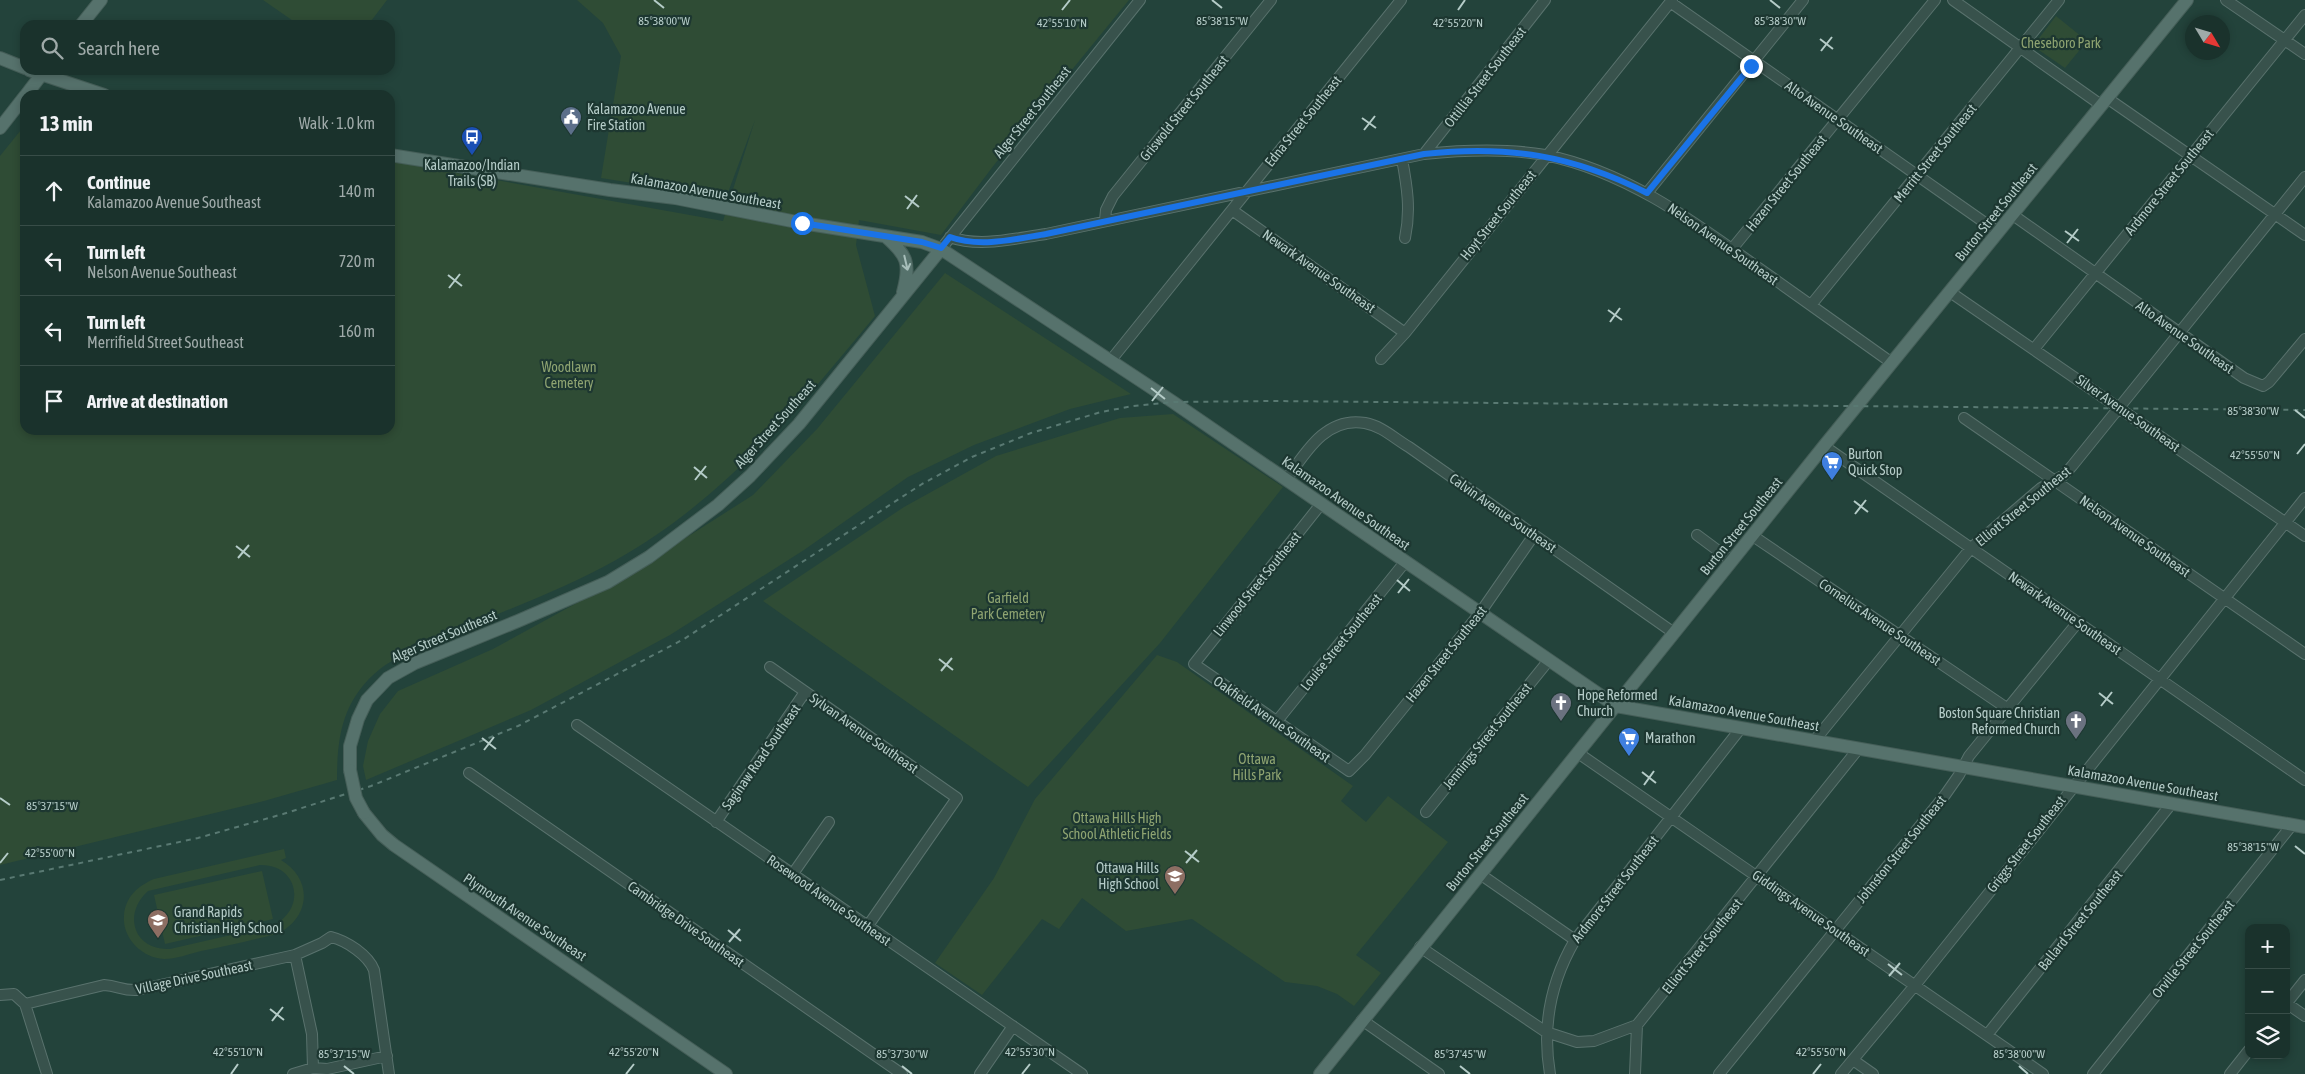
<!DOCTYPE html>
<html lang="en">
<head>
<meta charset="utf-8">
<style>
  :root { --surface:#1a322c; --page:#273e38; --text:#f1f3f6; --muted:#9faaa9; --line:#384d48 }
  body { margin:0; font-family:"Asap Condensed",sans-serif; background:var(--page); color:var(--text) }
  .controls { position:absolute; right:15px; bottom:15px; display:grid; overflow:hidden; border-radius:10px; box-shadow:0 2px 8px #0003 }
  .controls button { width:45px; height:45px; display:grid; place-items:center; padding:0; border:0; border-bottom:1px solid var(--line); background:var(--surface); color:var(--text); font:25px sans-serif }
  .compass { position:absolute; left:2185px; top:15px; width:45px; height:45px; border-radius:50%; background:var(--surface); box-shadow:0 2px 8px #0003; rotate:128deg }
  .stop { position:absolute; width:15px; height:15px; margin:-11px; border:4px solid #1a73e8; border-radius:50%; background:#fff }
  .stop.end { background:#1a73e8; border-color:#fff; box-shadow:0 1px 5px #0008 }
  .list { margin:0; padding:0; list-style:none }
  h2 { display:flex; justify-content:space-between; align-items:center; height:65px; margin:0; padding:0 20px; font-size:21px }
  h2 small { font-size:16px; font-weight:400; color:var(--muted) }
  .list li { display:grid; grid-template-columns:32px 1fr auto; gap:15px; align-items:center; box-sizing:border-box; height:70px; padding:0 20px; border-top:1px solid var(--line) }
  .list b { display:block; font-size:19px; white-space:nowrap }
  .list p { margin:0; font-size:16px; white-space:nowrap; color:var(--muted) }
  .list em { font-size:16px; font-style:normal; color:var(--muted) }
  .icon { flex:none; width:28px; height:28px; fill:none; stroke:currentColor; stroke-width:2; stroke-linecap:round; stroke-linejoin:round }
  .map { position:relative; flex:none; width:2305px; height:1074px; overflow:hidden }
  .search { position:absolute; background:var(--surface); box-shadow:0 2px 8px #0003; left:20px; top:20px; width:375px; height:55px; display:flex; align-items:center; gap:12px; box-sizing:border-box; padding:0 18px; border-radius:15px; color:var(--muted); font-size:19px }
  .panel { position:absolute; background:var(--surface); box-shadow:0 2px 8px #0003; left:20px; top:90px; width:375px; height:345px; border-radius:15px }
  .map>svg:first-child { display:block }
  .green { fill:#2f4c35; fill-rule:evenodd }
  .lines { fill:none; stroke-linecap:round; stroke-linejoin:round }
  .minor-casing { stroke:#59726d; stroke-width:12 }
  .major-casing { stroke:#455e58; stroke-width:14 }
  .minor { stroke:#38524c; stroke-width:10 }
  .major { stroke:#56726c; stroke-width:12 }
  .rail { stroke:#597972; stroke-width:2; stroke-dasharray:5 5; stroke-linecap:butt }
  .major-bridge-casing { stroke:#455e58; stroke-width:14; stroke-linecap:butt }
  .major-bridge { stroke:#56726c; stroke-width:12 }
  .oneway { stroke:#a7beba }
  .route { stroke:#1a73e8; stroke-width:6 }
  .ticks { fill:none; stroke:#b5ccc8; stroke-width:2 }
  .labels { text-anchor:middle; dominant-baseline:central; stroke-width:4.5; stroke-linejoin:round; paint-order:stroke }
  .park-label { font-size:14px; fill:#8fa471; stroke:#1d3731 }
  .street-label { font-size:14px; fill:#b5ccc8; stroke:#1d3731 }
  .poi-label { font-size:14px; fill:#b5ccc8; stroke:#1d3731; text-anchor:start }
  .ticks-label { font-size:12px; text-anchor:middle; fill:#b5ccc8; stroke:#1d3731; stroke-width:4.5; stroke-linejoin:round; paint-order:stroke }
</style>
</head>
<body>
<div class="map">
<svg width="2305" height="1074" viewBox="0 0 2305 1074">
  <rect width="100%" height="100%" fill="#23433b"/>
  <path class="green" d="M263,0H387L368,25H299Z
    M577,0H1129L994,165L941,235L859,220L856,245L875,316C798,409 724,499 616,560C563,590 503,611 447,635C430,643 393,658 380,669C343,699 337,735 337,780L264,801L0,865V156L25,125V430H390V161L723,221L755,120L726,198L601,178L621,56L603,23Z
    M2056,16L2087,41L2065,68L2033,46Z
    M945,273L1131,394L1070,409L974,445L908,477L804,550L670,635L531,710L366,780L363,766L368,741L380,714L398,691L493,649L626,576L753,495L817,429Z
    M1173,414L1283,487L1160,643L1028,787L763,601L904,507L996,456L1120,418Z
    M1157,655L1177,662L1353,786L1341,801L1366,822L1388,796L1448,842L1356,955L1381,973L1354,1006L1337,994L1317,986L1285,982L1192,919L1126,931L1082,898L1059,929L1042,919L982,995L935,963L994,878L1035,799Z
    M284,849L286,858L281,860C314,880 310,918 277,934C252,940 227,946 201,951C189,954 176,959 164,959C142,958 122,938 124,916C125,897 138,886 154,879ZM260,865C298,864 307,908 274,925L170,949C134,951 122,914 148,891Z
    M262,871L273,919L165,944L154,895Z"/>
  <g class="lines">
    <g class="minor-casing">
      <path id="minor" d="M1953,0L2101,105
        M2226,0L2305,54
        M1670,2L1998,232
        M2107,98L2305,235
        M1424,154L1545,0
        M1402,159C1407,186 1411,210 1405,238
        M1647,193L1803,0
        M1232,210L1405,333
        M2013,215L2244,378L2263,386L2269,382L2305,339
        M1105,220L1106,210L1113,196L1271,0
        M950,237C980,248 1016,238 1046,234L1424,154C1464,150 1505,148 1545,155C1624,171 1689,218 1753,264C1799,297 1846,330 1892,363
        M941,249L1140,0
        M1732,249L1935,0
        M1950,292L2305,536
        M1811,305L2059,0
        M2034,349L2305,15
        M1381,359L1405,333L1672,0
        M1111,360L1401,0
        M1964,418L2305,654
        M1824,446L2305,780
        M1286,480C1305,453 1326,416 1365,423C1382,426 1395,439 1409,447L1674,633
        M1321,504L1194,664L1349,771L1365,755L1480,613L1534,535
        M1697,535L1732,561
        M1753,536L2008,709
        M770,667L957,798L867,927
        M1277,721L1405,562
        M577,725L1082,1074
        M1815,740L1971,548L2041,488L2064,475L2072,466L2305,177
        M1578,753L2043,1074
        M469,773L902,1074
        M1426,812L1549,660
        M716,822L805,692
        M1480,874L1575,940
        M792,875L829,822
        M1420,947L1546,1032L1577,1042L1594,1041L1637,1025L1859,748
        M295,955L312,1034L313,1068
        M0,995L14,994L25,1004L47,1074
        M2286,1003L2305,1016
        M25,1004L104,985C119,986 122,991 138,990L295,955L322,943L331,937C347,941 368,955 374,970L389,1074
        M2286,1004L2305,980
        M1362,1020L1439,1074
        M1987,1035L2172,803
        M1853,1060L1873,1074
        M293,1074L313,1068L327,1069L387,1056
        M980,1074L1013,1026
        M1550,1074C1542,1027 1551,981 1575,940L1741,728
        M1635,1074L1637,1025
        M1719,1074L1945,795L1959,775L1969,756L2078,622
        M1841,1074L1916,984L2305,498
        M2093,1074L2292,825
        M2230,1074L2249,1050"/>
    </g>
    <g class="major-casing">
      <path id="major" d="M81,25L101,0
        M0,58L25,68
        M29,70L104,95
        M26,95L45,70
        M0,128L25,96
        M390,155L610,190L675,198L802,223L922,242L941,249L1173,402L1616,706L2305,827
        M885,236C907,255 911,263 903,292
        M350,770V746L358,719L367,700L388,678L415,663L518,621L608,582L649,557L718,505L750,476L799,424L941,249
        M364,813L382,835L394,845L726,1074
        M1320,1074L1824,446L2187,0"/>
    </g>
    <use href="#minor" class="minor"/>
    <use href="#major" class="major"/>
    <path class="rail" d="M0,880L198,838L283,814L371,786L518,726L684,639L922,484L972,457L1031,433L1101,412L1133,406L1173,402L1273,401L2305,410"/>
    <g class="major-bridge-casing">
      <path id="major-bridge" d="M350,770L356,798L364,813"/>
    </g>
    <use href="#major-bridge" class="major-bridge"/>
  </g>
  <defs><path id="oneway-shaft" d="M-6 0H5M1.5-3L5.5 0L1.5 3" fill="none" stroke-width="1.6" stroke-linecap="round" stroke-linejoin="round" transform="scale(1.25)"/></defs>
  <use class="oneway" href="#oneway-shaft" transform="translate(906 263) rotate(77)"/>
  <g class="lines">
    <path class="route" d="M802,223L922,242L941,248L950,237C980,248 1016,239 1046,234L1424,154C1508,145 1572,155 1647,193L1751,66"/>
  </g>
  <path class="ticks" d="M654,0L664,8M1212,0L1222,8M1770,0L1780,8M1062,10L1070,0M1458,10L1465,0M1820,39L1833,49M1821,51L1832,37M1362,118L1376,128M1364,130L1375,116M905,196L919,207M907,209L917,195M2065,231L2079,241M2067,243L2078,229M448,275L462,286M449,288L460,274M1608,310L1622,320M1610,322L1620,308M1151,388L1165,399M1152,401L1163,387M2295,410L2305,418M2297,454L2305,444M694,467L707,478M695,480L706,466M1854,501L1868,512M1855,514L1866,500M236,546L250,557M238,558L249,545M1397,580L1410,591M1398,593L1409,579M939,659L953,670M941,671L952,658M2099,693L2113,704M2101,706L2112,692M482,738L496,749M484,750L494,737M1642,772L1656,783M1644,785L1654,771M0,798L10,805M2295,846L2305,854M1185,851L1199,862M0,863L8,853M1186,863L1197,850M728,930L741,941M729,942L740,929M1888,964L1902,975M1889,976L1900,963M270,1009L284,1020M272,1021L283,1007M344,1066L354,1074M902,1066L912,1074M1460,1066L1470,1074M2019,1066L2028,1074M231,1074L238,1064M626,1074L634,1064M1022,1074L1030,1064M1813,1074L1821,1064"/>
  <defs>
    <g id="civic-pin" transform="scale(1.125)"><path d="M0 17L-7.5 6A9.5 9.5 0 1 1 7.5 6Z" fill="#5c6f8a" stroke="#1d3731"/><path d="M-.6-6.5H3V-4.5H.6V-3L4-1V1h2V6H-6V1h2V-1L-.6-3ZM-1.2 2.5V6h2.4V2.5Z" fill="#fff"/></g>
    <g id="bus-pin" transform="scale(1.125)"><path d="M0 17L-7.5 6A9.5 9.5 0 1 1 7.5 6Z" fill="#1a4fb4" stroke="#1d3731"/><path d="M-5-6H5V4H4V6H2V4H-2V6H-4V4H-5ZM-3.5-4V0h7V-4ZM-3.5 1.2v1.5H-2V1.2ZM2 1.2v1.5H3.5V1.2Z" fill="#fff"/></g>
    <g id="supermarket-pin" transform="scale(1.125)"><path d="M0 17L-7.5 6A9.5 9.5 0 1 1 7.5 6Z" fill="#3f7fe0" stroke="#1d3731"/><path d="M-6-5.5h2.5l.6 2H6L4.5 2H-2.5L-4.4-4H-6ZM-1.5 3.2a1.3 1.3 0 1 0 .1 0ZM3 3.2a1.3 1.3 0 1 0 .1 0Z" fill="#fff"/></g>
    <g id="church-pin" transform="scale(1.125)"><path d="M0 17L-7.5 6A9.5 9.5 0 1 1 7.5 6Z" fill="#6b7280" stroke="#1d3731"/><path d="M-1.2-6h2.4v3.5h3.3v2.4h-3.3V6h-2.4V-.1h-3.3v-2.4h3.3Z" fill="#fff"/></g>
    <g id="school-pin" transform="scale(1.125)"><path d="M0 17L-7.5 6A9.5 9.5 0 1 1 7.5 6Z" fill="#8d6e63" stroke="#1d3731"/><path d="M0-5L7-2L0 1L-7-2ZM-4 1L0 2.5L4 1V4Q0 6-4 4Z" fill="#fff"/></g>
  </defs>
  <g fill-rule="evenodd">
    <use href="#civic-pin" x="571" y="117"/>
    <use href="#bus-pin" x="472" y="137"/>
    <use href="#supermarket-pin" x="1832" y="462"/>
    <use href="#church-pin" x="1561" y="703"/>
    <use href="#church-pin" x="2076" y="721"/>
    <use href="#supermarket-pin" x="1629" y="738"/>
    <use href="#school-pin" x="1175" y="876"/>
    <use href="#school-pin" x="158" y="920"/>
  </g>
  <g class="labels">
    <g class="park-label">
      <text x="2061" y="43">Cheseboro Park</text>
      <text x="569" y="367">Woodlawn<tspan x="569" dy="16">Cemetery</tspan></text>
      <text x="1008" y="598">Garfield<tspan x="1008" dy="16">Park Cemetery</tspan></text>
      <text x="1257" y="759">Ottawa<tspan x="1257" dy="16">Hills Park</tspan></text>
      <text x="1117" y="818">Ottawa Hills High<tspan x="1117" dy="16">School Athletic Fields</tspan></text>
    </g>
    <g class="street-label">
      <text transform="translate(1485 77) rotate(-52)">Ottillia Street Southeast</text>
      <text transform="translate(1184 108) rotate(-51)">Griswold Street Southeast</text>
      <text transform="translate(1032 112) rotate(-51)">Alger Street Southeast</text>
      <text transform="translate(1834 117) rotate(35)">Alto Avenue Southeast</text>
      <text transform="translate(1303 121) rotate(-51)">Edna Street Southeast</text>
      <text transform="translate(1935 153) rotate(-51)">Merritt Street Southeast</text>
      <text transform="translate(2169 182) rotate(-51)">Ardmore Street Southeast</text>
      <text transform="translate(1786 183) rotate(-51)">Hazen Street Southeast</text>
      <text transform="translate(706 191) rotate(10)">Kalamazoo Avenue Southeast</text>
      <text transform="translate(1996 212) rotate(-51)">Burton Street Southeast</text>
      <text transform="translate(1498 215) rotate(-51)">Hoyt Street Southeast</text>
      <text transform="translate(1723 244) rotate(35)">Nelson Avenue Southeast</text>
      <text transform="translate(1319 271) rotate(35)">Newark Avenue Southeast</text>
      <text transform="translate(2185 337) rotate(35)">Alto Avenue Southeast</text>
      <text transform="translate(2128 413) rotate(35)">Silver Avenue Southeast</text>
      <text transform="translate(775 424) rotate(-48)">Alger Street Southeast</text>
      <text transform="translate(1346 503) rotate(35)">Kalamazoo Avenue Southeast</text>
      <text transform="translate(2023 506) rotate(-39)">Elliott Street Southeast</text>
      <text transform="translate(1503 513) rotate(35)">Calvin Avenue Southeast</text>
      <text transform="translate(1741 526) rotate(-51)">Burton Street Southeast</text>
      <text transform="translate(2135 536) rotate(35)">Nelson Avenue Southeast</text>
      <text transform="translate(1257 584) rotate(-51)">Linwood Street Southeast</text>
      <text transform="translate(2065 613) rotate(35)">Newark Avenue Southeast</text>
      <text transform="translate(1880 622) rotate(34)">Cornelius Avenue Southeast</text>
      <text transform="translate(444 636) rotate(-23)">Alger Street Southeast</text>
      <text transform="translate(1341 642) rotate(-51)">Louise Street Southeast</text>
      <text transform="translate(1446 654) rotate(-51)">Hazen Street Southeast</text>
      <text transform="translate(1744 713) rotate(10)">Kalamazoo Avenue Southeast</text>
      <text transform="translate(1272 719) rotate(35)">Oakfield Avenue Southeast</text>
      <text transform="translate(864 733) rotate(35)">Sylvan Avenue Southeast</text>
      <text transform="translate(1487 736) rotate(-51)">Jennings Street Southeast</text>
      <text transform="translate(761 757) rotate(-55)">Saginaw Road Southeast</text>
      <text transform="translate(2143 783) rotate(10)">Kalamazoo Avenue Southeast</text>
      <text transform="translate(1487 842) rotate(-51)">Burton Street Southeast</text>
      <text transform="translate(2026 844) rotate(-52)">Griggs Street Southeast</text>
      <text transform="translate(1901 849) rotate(-51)">Johnston Street Southeast</text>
      <text transform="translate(1615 889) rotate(-52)">Ardmore Street Southeast</text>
      <text transform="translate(829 900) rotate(35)">Rosewood Avenue Southeast</text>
      <text transform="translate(1811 913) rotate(35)">Giddings Avenue Southeast</text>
      <text transform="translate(525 917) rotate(34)">Plymouth Avenue Southeast</text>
      <text transform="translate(2080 920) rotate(-51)">Ballard Street Southeast</text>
      <text transform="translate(686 924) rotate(35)">Cambridge Drive Southeast</text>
      <text transform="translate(1702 946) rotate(-51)">Elliott Street Southeast</text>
      <text transform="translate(2193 949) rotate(-51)">Orville Street Southeast</text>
      <text transform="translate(194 977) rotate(-12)">Village Drive Southeast</text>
    </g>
    <g class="poi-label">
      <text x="587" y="109">Kalamazoo Avenue<tspan x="587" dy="16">Fire Station</tspan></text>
      <text x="472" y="165" text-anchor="middle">Kalamazoo/Indian<tspan x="472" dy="16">Trails (SB)</tspan></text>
      <text x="1848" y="454">Burton<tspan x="1848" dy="16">Quick Stop</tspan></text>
      <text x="1577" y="695">Hope Reformed<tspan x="1577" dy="16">Church</tspan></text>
      <text x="2060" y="713" text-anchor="end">Boston Square Christian<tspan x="2060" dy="16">Reformed Church</tspan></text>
      <text x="1645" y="738">Marathon</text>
      <text x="1159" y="868" text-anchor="end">Ottawa Hills<tspan x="1159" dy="16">High School</tspan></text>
      <text x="174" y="912">Grand Rapids<tspan x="174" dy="16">Christian High School</tspan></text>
    </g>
  </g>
  <g class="ticks-label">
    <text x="664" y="25">85°38'00"W</text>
    <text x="1222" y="25">85°38'15"W</text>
    <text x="1780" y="25">85°38'30"W</text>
    <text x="1062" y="27">42°55'10"N</text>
    <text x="1458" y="27">42°55'20"N</text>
    <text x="2253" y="415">85°38'30"W</text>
    <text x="2255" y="459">42°55'50"N</text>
    <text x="52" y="810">85°37'15"W</text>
    <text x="2253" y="851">85°38'15"W</text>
    <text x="50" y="857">42°55'00"N</text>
    <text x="238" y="1056">42°55'10"N</text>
    <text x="634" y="1056">42°55'20"N</text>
    <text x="1030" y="1056">42°55'30"N</text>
    <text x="1821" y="1056">42°55'50"N</text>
    <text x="344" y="1058">85°37'15"W</text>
    <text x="902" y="1058">85°37'30"W</text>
    <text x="1460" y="1058">85°37'45"W</text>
    <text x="2019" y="1058">85°38'00"W</text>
  </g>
</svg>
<div class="controls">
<button>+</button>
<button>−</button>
<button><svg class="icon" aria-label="layers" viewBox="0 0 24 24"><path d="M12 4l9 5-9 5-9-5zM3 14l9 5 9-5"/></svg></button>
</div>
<svg class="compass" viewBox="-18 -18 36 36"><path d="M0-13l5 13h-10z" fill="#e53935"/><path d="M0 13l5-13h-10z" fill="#9faaa9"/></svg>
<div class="stop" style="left:802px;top:223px"></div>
<div class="stop end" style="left:1751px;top:66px"></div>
<div class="search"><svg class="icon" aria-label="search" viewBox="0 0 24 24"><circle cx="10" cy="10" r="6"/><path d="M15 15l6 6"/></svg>Search here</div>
<section class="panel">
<h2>13 min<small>Walk · 1.0 km</small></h2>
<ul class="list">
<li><svg class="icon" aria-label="ahead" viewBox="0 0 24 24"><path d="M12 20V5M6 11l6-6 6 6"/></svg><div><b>Continue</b><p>Kalamazoo Avenue Southeast</p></div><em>140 m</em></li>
<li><svg class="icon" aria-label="left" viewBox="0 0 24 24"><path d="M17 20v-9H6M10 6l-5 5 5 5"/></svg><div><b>Turn left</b><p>Nelson Avenue Southeast</p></div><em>720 m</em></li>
<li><svg class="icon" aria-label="left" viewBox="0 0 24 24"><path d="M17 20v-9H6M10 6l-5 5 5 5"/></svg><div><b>Turn left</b><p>Merrifield Street Southeast</p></div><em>160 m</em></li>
<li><svg class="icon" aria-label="arrive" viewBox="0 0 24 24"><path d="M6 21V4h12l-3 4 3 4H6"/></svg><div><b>Arrive at destination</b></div></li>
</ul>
</section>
</div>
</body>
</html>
